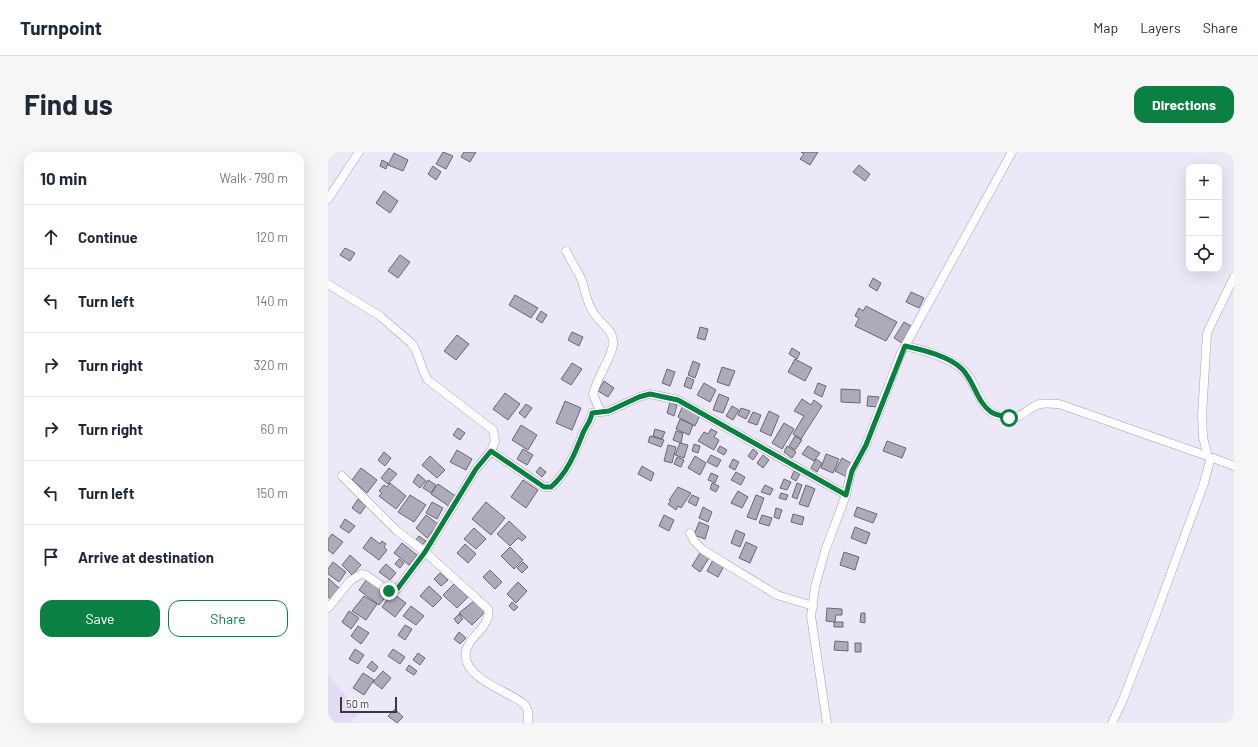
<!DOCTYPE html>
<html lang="en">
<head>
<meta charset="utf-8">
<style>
  :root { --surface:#fff; --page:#f6f6f7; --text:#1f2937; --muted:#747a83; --line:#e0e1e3; --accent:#0b8043 }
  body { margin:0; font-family:Barlow,sans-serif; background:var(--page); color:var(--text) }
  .controls { position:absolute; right:12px; top:12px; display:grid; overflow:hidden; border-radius:8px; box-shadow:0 4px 16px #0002 }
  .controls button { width:36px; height:36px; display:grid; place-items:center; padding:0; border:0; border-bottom:1px solid var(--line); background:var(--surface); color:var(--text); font:20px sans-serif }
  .scale { position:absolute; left:12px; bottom:10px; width:57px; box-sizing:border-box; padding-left:4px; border:2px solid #3b393f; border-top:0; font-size:11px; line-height:14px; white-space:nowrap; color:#3b393f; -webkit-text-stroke:3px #f9f7fd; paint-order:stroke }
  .stop { position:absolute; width:12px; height:12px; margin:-9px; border:3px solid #0b8043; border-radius:50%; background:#fff }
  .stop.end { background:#0b8043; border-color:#fff; box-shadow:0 1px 4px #0008 }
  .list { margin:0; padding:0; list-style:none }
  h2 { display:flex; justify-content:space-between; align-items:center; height:52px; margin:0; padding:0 16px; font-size:17px }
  h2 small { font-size:13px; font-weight:400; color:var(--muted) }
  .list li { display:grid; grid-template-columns:26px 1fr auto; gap:12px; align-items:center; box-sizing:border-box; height:64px; padding:0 16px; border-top:1px solid var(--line) }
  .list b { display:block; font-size:15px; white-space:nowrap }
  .list em { font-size:13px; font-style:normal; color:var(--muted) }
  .actions { display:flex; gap:8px; padding:12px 16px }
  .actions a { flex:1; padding:9px 0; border:1px solid var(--accent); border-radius:12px; text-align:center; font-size:14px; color:var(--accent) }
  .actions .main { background:var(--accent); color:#fff }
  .icon { flex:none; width:22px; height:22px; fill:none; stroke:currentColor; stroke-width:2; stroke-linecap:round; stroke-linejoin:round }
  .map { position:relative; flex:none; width:906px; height:571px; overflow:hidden; border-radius:12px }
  header { display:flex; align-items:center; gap:24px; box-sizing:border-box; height:56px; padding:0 20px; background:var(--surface); border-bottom:1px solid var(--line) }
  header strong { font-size:19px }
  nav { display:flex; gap:22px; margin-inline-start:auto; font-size:14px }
  .intro { display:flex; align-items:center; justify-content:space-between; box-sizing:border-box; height:96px; padding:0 24px }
  h1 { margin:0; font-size:28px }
  .button { padding:10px 18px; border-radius:12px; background:var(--accent); color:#fff; font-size:14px; font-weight:700 }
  main { display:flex; gap:24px; padding:0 24px }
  aside { flex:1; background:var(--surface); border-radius:12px; box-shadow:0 4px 16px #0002 }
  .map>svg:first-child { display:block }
  .built { fill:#e2dbf1 }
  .building { fill:#aeaab9; stroke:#6c6775 }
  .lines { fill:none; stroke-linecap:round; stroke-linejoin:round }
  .minor-casing { stroke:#a5a1af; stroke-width:9 }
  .minor { stroke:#fff; stroke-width:8 }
  .route { stroke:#0b8043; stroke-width:5 }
</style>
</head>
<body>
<header>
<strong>Turnpoint</strong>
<nav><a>Map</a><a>Layers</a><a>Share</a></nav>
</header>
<div class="intro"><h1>Find us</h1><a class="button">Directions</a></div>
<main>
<aside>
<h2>10 min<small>Walk · 790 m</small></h2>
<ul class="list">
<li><svg class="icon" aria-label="ahead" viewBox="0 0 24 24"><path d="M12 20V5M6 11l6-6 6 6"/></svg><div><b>Continue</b></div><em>120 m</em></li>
<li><svg class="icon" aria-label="left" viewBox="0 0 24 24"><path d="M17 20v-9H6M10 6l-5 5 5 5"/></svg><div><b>Turn left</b></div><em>140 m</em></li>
<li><svg class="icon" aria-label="right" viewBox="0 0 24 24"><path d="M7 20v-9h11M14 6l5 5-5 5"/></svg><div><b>Turn right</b></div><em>320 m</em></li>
<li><svg class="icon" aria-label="right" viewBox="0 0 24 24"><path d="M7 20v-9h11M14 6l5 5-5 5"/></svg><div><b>Turn right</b></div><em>60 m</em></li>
<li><svg class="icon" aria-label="left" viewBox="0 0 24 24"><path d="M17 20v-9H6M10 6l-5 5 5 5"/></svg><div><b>Turn left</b></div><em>150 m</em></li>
<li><svg class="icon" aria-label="arrive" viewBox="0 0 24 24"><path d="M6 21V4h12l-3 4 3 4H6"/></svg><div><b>Arrive at destination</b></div></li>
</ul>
<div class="actions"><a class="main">Save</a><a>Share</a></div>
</aside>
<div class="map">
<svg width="906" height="571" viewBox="0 0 906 571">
  <rect width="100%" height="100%" fill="#ede8f8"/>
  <path class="built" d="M0,523L33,560L22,571H0Z"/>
  <path class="building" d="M115,0L125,4L118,17L108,12Z
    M136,0H148L142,10L133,5Z
    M473,0H490L482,13L472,7L476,2Z
    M66,1L80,8L75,19L60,13Z
    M54,8L60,11L58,17L52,14Z
    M531,13L542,22L537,29L525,20Z
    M105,14L113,20L108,28L100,22Z
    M56,39L70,49L62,61L48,51Z
    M17,96L27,101L22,109L12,103Z
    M72,103L82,110L70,126L60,119Z
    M545,126L553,131L549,139L541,134Z
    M583,140L596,146L591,156L578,150Z
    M187,143L210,156L203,166L181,153Z
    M538,154L569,170L558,189L527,174L531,166L527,164L531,156L535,159Z
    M213,159L219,163L214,171L208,167Z
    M576,170L583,174L574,191L566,186Z
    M372,175L380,177L377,188L369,186Z
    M244,180L255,185L251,194L240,188Z
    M129,183L141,192L128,208L116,199Z
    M464,196L472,201L469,207L461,202Z
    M467,207L484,216L477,229L460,220Z
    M365,209L372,212L367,226L360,223Z
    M244,211L254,217L243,233L233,227Z
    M394,215L407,219L401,234L389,230Z
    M339,217L347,220L342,234L334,231Z
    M359,225L366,228L363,237L356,234Z
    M276,229L286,236L280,245L270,239Z
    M376,231L388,238L382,250L369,243Z
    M490,231L498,234L494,245L486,241Z
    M513,237L532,238V251L513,250Z
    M177,241L192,252L180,268L165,257Z
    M391,242L401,246L395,261L385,258Z
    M540,244L551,245L550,255L539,254Z
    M474,247L483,253L486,248L494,254L473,287L465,282L476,264L466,259Z
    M237,249L253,256L244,278L228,271Z
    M342,250L349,253L346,264L339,261Z
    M198,252L204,256L197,266L191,261Z
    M355,253L373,261L367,274L350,265Z
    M404,254L411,258L405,268L398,264Z
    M413,256L422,259L418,267L410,263Z
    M441,259L451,264L443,284L432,279Z
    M425,260L433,263L429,273L420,270Z
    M352,267L365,273L361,283L348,277Z
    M456,271L466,277L454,297L444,291Z
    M193,273L209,283L200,298L184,288Z
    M130,276L137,281L132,288L125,283Z
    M327,277L337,280L334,287L325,284Z
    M383,277L389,280L386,285L391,288L386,298L370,289L376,280L380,282Z
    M348,279L355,281L353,291L345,288Z
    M322,284L336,288L333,295L320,290Z
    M467,284L474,288L467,298L461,294Z
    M559,289L578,296L574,306L555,299Z
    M352,291L360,293L356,306L347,303Z
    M366,292L372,294L370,301L364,299Z
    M340,293L348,295L344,311L336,309Z
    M392,294L399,298L396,303L389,299Z
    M459,294L468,300L464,306L456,300Z
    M480,294L492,301L486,309L474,302Z
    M195,297L205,303L199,313L189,307Z
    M425,297L430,301L425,308L420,304Z
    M129,298L144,307L138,318L122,310Z
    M56,300L63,306L57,314L50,308Z
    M498,302L511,307L505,321L493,316Z
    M383,303L393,308L389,315L379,310Z
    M435,303L441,308L435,316L429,311Z
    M102,304L117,318L109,326L94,313Z
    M367,304L378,311L372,323L360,316Z
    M349,305L356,308L353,315L346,312Z
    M514,306L526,313L519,325L507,319Z
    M405,307L411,310L407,318L401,315Z
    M488,307L494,311L489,320L483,316Z
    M314,314L326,321L323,329L310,322Z
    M212,315L218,320L214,325L208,320Z
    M33,316L49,328L39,341L24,328Z
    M61,316L69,322L60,332L53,326Z
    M466,319L472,322L468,329L463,326Z
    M408,320L417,325L413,333L403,328Z
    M383,321L390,324L387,331L380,328Z
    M90,322L98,329L92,336L85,330Z
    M456,327L463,330L459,338L452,336Z
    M100,328L108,333L103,341L95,336Z
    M195,328L210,338L198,356L183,345Z
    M62,331L78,344L68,357L51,344L54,341L51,339L56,333L59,335Z
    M384,331L391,334L388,340L382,337Z
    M469,331L474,333L469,347L464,345Z
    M110,332L129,345L122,355L103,342Z
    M437,333L445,337L442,343L433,340Z
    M478,333L487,337L480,355L471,352Z
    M350,335L363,341L353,356L350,354L348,358L340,352L343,349L341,348Z
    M410,339L420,345L414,356L403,351Z
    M453,341L460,343L458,348L451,346Z
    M82,343L98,353L86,370L70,360Z
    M364,343L371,346L368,354L360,350Z
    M428,343L436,346L428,368L419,365Z
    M30,347L38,354L32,362L24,356Z
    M104,350L115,356L109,367L98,361Z
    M158,350L177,366L163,383L144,367Z
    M375,355L384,360L380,370L371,366Z
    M529,355L549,362L545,371L526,364Z
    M448,356L454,358L451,367L446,365Z
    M465,362L476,365L474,373L463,370Z
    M98,363L110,372L99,386L88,376Z
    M336,363L346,368L341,379L331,374Z
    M434,363L444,366L441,374L431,371Z
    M17,367L27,374L21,381L12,375Z
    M181,369L198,385L194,389L190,386L182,394L169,382Z
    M371,370L381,374L377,387L366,383Z
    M527,375L542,381L538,392L523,386Z
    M146,376L158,387L148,397L136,387Z
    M408,378L417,382L412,395L403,391Z
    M4,382L15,390L5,402L0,398V387Z
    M91,384L98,389L92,395L86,390Z
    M43,385L52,392L54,389L58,392L56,395L59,398L51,408L35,396Z
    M418,390L429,395L422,411L411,406Z
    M74,391L89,403L81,413L66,401Z
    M137,392L148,402L140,411L129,401Z
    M182,395L195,408L186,417L173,404Z
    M516,400L531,405L527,418L512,413Z
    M372,401L381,406L372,420L364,414Z
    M22,403L33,413L24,423L14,413Z
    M71,407L76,411L72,416L67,412Z
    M385,408L396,414L390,425L379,419Z
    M5,410L18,420L11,430L0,422V417Z
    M195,410L200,415L194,421L189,416Z
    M58,412L68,421L62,428L51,420Z
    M162,418L174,430L167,437L155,425Z
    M112,421L120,428L113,434L106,427Z
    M0,426L12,437L3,447L0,445Z
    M39,427L59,443L51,453L31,438Z
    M190,430L199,439L188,451L179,442Z
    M126,432L140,445L129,456L115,443Z
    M101,434L114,446L105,455L92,444Z
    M64,441L78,451L67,465L54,455Z
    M36,444L49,452L38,468L24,459Z
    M147,448L158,459L144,473L131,461Z
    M184,450L190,455L186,459L181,454Z
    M83,454L96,464L88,473L75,464Z
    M499,456L514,457V463H508L507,470L498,469Z
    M21,459L31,466L23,477L14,470Z
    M533,461H537V471L532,470Z
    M131,462L135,467L130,472L126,467Z
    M506,470H515V475H506Z
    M77,473L84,477L77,488L70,483Z
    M30,474L41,481L33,492L23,484Z
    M131,480L138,486L132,492L126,487Z
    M507,489L520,490V499L506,498Z
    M527,491H533V500H527Z
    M27,497L36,503L30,512L21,507Z
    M65,497L77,505L72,512L60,504Z
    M90,501L97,506L92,513L85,508Z
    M44,509L50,515L46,520L39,515Z
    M81,513L89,519L86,523L78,518Z
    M55,519L63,526L54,537L45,530Z
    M35,521L46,528L36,543L25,536Z
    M67,557L75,565L69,571L60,564Z"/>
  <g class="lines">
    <g class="minor-casing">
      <path id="minor" d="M0,47L31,0
        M238,99C243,109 250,119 254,129C258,141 259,153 267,163C274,173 287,179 285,193C282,209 269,225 265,242L272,259
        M0,132L52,164L83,191C92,201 92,217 100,228L165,278L167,289L163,299L148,317L97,400L70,436L64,439H61L38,423L33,422L22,429L0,456
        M577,194C595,198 619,204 634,217C654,234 647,264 682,266C694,267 701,254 712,252C718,251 725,252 731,252L885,306
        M163,299L216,335H223C240,320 247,301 255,281C258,274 263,269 264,261L281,259L311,245L322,242L350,248L518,343L497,399L487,435L483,464L499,571
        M880,305L875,285L874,264L879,181L906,125
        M14,324L68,378L97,400L160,457C164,474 141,484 138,499C133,527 182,539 197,553L200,559V571
        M518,343L523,319L538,293L573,201L684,0
        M362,381L366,389L375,398L449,443L485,454
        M784,571L794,550L828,462L876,331L882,308L885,306L906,314"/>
    </g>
    <use href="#minor" class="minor"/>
  </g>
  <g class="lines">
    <path class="route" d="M61,439H64L70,436L97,400L148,317L163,299L216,335H223C240,320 247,301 255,281C258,274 263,269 264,261L281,259L311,245L322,242L350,248L518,343L524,319L538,293L577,194C595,198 621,204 634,217C647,230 648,249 663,260C668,263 675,264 681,266"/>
  </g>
</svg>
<div class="controls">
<button>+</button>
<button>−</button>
<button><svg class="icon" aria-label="locate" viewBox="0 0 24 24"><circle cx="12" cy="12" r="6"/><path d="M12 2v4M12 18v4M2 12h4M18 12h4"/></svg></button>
</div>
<div class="scale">50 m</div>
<div class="stop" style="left:681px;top:266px"></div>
<div class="stop end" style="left:61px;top:439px"></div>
</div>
</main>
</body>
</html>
